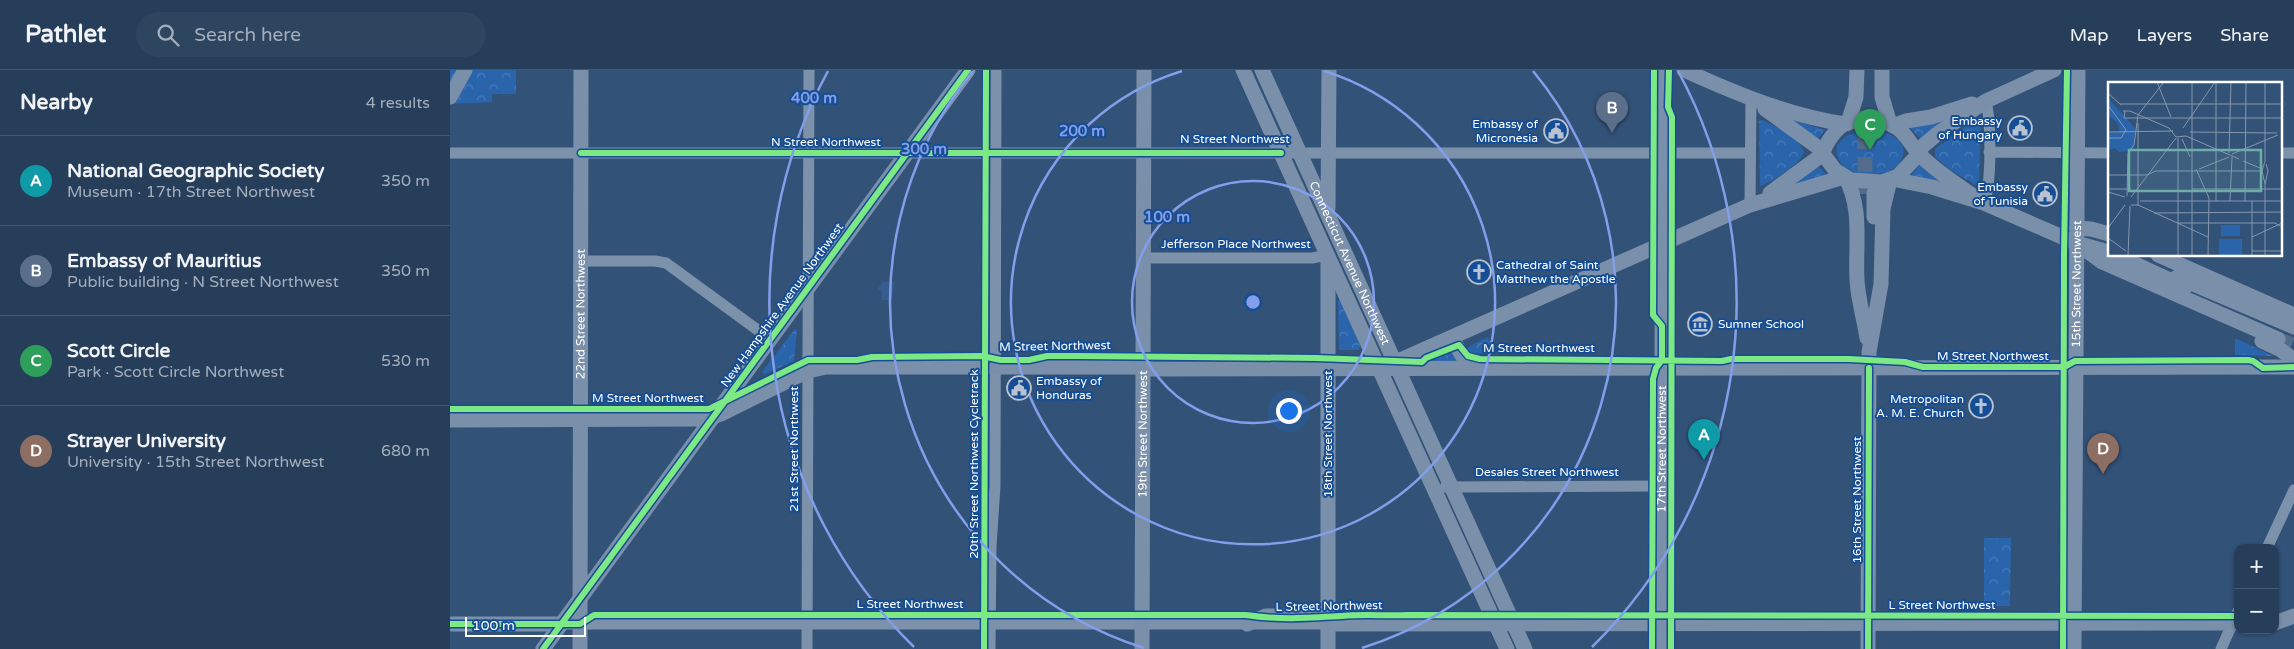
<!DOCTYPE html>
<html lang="en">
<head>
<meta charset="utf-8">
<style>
  :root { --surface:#263e5a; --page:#2e4560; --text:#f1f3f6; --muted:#a4aebb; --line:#425770; --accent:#8abfa5 }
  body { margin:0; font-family:"Varela Round",sans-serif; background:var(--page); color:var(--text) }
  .controls { position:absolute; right:15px; bottom:15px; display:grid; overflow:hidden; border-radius:10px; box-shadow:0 1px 4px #0004 }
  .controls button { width:45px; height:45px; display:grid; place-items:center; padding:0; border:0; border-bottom:1px solid var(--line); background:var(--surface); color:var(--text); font:25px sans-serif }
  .scale { position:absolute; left:15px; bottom:12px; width:121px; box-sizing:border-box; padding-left:5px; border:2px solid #fff; border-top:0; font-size:14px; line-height:18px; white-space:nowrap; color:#fff; -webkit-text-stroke:4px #164e95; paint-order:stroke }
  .you { position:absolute; left:838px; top:340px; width:18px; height:18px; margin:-12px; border:4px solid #fff; border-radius:50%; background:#1a73e8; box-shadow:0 0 0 8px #1a73e833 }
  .badge { display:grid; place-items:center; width:32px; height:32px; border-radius:50%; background:var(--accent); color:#fff; font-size:16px; font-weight:700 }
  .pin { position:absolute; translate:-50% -41px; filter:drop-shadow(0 1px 2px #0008) }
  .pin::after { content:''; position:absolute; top:26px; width:18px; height:15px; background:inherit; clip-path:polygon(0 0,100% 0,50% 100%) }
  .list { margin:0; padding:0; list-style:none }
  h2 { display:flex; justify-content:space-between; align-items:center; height:65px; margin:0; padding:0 20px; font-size:21px }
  h2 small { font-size:16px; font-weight:400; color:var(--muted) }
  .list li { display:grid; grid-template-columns:32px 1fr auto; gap:15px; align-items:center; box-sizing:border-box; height:90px; padding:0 20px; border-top:1px solid var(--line) }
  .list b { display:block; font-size:19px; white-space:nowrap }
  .list p { margin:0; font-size:16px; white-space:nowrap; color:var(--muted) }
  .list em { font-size:16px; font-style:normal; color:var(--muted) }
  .icon { flex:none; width:28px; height:28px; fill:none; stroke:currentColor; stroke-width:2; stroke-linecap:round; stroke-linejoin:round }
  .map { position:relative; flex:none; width:1844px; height:579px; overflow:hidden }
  header { display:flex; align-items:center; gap:30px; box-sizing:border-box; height:70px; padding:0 25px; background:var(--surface); border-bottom:1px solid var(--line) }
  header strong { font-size:24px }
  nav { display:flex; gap:28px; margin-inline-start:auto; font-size:18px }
  .search { width:350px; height:45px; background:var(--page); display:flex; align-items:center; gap:12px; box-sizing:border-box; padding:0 18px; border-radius:28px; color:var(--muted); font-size:19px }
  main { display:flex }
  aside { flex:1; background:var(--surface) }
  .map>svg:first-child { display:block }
  .park { fill:url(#park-crowns) }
  .water { fill:#365d90 }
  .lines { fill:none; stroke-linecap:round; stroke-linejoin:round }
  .major-tunnel { stroke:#526c8c; stroke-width:15; stroke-dasharray:15 8; stroke-linecap:butt }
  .minor { stroke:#7c92ab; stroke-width:11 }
  .major { stroke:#7a8fa9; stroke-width:15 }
  .cycleway-casing { stroke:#164e95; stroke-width:9 }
  .cycleway { stroke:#7ce984; stroke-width:6 }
  .ring { fill:none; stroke:#839eea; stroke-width:2.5 }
  .labels { text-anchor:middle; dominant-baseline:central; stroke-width:4; stroke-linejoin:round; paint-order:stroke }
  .poi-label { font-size:12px; fill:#fff; stroke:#164e95; text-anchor:end }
  .street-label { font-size:12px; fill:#fff; stroke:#164e95 }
  .inset-road { fill:none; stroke:#8597ae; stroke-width:1 }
  .view { fill:#6fada8; fill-opacity:0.15; stroke:#6fada8; stroke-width:2.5 }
  .inset-edge { fill:none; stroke:#fff; stroke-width:2.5 }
  .centre { fill:#839eea; stroke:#164e95; stroke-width:2.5 }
  .ring-label { font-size:15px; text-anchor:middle; font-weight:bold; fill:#839eea; stroke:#164e95; stroke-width:4; stroke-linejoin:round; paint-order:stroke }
</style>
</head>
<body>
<header>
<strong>Pathlet</strong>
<div class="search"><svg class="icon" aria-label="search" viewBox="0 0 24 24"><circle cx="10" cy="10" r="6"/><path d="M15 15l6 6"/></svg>Search here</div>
<nav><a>Map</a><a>Layers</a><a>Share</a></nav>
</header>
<main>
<aside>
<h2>Nearby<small>4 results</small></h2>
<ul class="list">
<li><span class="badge" style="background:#0f9aa8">A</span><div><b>National Geographic Society</b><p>Museum · 17th Street Northwest</p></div><em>350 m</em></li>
<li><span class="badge" style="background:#5c6f8a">B</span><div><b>Embassy of Mauritius</b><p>Public building · N Street Northwest</p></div><em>350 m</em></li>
<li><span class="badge" style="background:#2e9e5b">C</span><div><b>Scott Circle</b><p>Park · Scott Circle Northwest</p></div><em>530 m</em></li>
<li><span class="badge" style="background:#8d6e63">D</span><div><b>Strayer University</b><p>University · 15th Street Northwest</p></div><em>680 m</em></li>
</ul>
</aside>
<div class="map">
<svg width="1844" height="579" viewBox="0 0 1844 579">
  <defs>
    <pattern id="park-crowns" width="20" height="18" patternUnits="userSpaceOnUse" patternTransform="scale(1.25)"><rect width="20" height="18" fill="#2a65ac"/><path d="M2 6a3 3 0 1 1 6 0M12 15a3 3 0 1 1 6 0" fill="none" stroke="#4a7cb8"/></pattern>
  </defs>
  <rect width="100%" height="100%" fill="#335278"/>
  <path class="park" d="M0,0H66V24H42V32L0,34Z
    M1529,47L1531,49L1529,117L1501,100L1485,87V79Z
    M1340,49L1375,60L1368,69Z
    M1496,49L1472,70L1460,58Z
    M1312,50C1326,57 1350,66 1354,83C1350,94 1321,113 1310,116L1309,51Z
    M1417,60C1432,60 1444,63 1453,76C1453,80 1454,85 1452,88C1444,113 1381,111 1387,75L1396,66Z
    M1368,95L1378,107L1344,115Z
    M1469,95L1496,116L1461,106Z
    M888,230H890L910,274L909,280H889Z
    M345,259L347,260L344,291L315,304L312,302Z
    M1038,267L1043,278V284L1019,283L1017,279L1020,276Z
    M1785,268L1823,286L1785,285Z
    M1000,279L1009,289L1006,292L976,291Z
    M1534,468H1561L1560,536H1534Z"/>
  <path class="water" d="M432,212H444L442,230H432V222L428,219Z"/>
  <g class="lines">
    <path class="major-tunnel" d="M1415,41V124
      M1828,269L1844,276"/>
    <path class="minor" d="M1539,82L1659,83
      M0,83H1300
      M1830,83H1844
      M1534,133C1542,114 1541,52 1536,31
      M1300,135L1301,30
      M693,188H862L878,185
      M131,191H205L216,193L320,269
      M995,417L1211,416
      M1817,478L1844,420
      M111,554H877
      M357,579L359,0
      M540,579L541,476L545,416L546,0
      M1771,579L1788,541"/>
    <g class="major">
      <path d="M793,0L1057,579"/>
      <path id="s1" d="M812,0L1075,579"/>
      <path d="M1234,0C1287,24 1337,45 1395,54"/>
      <path d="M1432,0V27L1440,54"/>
      <path d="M0,27L15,0"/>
      <path d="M1315,39L1373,81"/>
      <path d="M1398,53L1406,27L1407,0"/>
      <path d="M1443,56L1456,51L1481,47L1522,34"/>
      <path d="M1467,81L1487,64L1536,31L1604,0"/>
      <path d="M1469,84L1448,106L1432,112L1401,110L1385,100L1373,84C1375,74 1386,58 1395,54C1407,48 1433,50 1444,56C1457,63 1462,78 1472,87C1491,105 1513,119 1534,133"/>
      <path d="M1395,107C1413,138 1405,176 1407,210C1408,229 1414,249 1417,268"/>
      <path d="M1442,109L1482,117L1534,133L1626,173L1659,182"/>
      <path d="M1320,123L1373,84"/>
      <path d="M878,138L879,0"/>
      <path d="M1424,147V123"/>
      <path d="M1627,158L1641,159L1659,164"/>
      <path d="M1633,178L1652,192L1828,269"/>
      <path d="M1666,185L1735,217"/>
      <path d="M1708,185L1844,245"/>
      <path d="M1727,207L1844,257"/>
      <path d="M1002,268L1013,287L1032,296"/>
      <path d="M1812,271L1831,280L1844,290"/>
      <path d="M941,294L1300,135L1394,107"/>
      <path d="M0,350L256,349L271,344L358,301L376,297H683L703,299L1844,297"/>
      <path d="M1825,553L1844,546"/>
      <path d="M0,554H111"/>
      <path d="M797,554L816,546H877"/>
      <path d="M877,554L1788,553"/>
      <path d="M93,579L518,0"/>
      <path id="s2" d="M130,579L131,0"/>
      <path id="s3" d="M692,579L694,0"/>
      <path d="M878,579V191"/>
      <path id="s4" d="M1211,579L1213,0"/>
      <path d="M1418,579L1419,282L1431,214L1433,139L1440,110"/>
      <path id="s5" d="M1624,579L1628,0"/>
    </g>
    <g class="cycleway-casing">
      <path id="cycleway" d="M1204,0L1203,245L1212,256V290
        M1219,0L1218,37L1222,47L1221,579
        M131,83H831
        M0,339H259L358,290H407L422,287L532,286L551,290H579L597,286H628L866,288L972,292L976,288L1009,275L1018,286L1030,289L1272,291L1281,289H1399L1455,292L1473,297H1614L1625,291L1798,290L1803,291L1813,298L1844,297
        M0,554H130L144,545H796C828,550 859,548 892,546C913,544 936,546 957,545L1788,546
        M93,579L518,0
        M534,579L536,0
        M1202,579L1203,309L1206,298L1212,290
        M1418,579L1419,298
        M1613,579L1614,185L1617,0"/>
    </g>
    <use href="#cycleway" class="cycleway"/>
  </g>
  <g class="ring">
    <circle cx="803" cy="232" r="121"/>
    <path d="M874 1A242 242 0 1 1 732 1"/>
    <path d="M694 578A363 363 0 0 1 523 1M1083 1A363 363 0 0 1 912 578"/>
    <path d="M464 577A484 484 0 0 1 378 1M1228 1A484 484 0 0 1 1142 577"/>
  </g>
  <defs>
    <g id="civic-ring" transform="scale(1.25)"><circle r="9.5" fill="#164e95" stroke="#b8c2d0" stroke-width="1.5"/><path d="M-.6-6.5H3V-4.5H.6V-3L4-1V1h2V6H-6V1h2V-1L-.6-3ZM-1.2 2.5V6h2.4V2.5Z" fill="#b8c2d0"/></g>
    <g id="church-ring" transform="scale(1.25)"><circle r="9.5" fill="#164e95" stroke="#b8c2d0" stroke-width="1.5"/><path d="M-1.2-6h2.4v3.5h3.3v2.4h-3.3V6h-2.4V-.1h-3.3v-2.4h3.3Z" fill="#b8c2d0"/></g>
    <g id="museum-ring" transform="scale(1.25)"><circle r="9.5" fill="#164e95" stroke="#b8c2d0" stroke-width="1.5"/><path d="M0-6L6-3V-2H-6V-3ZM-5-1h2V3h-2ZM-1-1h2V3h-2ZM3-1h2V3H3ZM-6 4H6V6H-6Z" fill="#b8c2d0"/></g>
  </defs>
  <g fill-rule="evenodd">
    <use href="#civic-ring" x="1570" y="58"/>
    <use href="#civic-ring" x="1106" y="61"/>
    <use href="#civic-ring" x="1595" y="124"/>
    <use href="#church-ring" x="1029" y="202"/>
    <use href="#museum-ring" x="1250" y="254"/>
    <use href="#civic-ring" x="569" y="318"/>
    <use href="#church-ring" x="1531" y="336"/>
  </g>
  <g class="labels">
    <g class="poi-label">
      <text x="1552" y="51">Embassy<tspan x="1552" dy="14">of Hungary</tspan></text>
      <text x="1088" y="54">Embassy of<tspan x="1088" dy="14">Micronesia</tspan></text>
      <text x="1578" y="117">Embassy<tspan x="1578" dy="14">of Tunisia</tspan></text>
      <text x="1046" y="195" text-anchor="start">Cathedral of Saint<tspan x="1046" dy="14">Matthew the Apostle</tspan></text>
      <text x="1268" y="254" text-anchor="start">Sumner School</text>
      <text x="586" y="311" text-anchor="start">Embassy of<tspan x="586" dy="14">Honduras</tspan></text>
      <text x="1514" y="329">Metropolitan<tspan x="1514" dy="14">A. M. E. Church</tspan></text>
    </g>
    <g class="street-label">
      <text x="785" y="69">N Street Northwest</text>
      <text x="376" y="72">N Street Northwest</text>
      <text x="786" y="174">Jefferson Place Northwest</text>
      <text stroke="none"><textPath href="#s1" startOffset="212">Connecticut Avenue Northwest</textPath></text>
      <text stroke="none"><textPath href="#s5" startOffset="365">15th Street Northwest</textPath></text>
      <text transform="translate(332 235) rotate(-54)">New Hampshire Avenue Northwest</text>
      <text stroke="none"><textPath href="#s2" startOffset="335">22nd Street Northwest</textPath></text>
      <text transform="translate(605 276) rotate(-1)">M Street Northwest</text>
      <text x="1089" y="278">M Street Northwest</text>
      <text x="1543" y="286">M Street Northwest</text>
      <text x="198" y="328">M Street Northwest</text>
      <text stroke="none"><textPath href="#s3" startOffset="215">19th Street Northwest</textPath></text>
      <text transform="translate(878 364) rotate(-90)">18th Street Northwest</text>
      <text transform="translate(344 379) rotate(-90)">21st Street Northwest</text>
      <text stroke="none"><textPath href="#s4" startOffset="200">17th Street Northwest</textPath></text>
      <text transform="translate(524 394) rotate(-90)">20th Street Northwest Cycletrack</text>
      <text x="1097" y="402">Desales Street Northwest</text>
      <text transform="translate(1407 430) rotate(-90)">16th Street Northwest</text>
      <text x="460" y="534">L Street Northwest</text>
      <text x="1492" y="535">L Street Northwest</text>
      <text transform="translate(879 536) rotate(-1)">L Street Northwest</text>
    </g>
  </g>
  <g transform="translate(1658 12)">
    <rect width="174" height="174" fill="#335278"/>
    <path d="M0,16L27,46L25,69L11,70L7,66L0,68V51L12,50L9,40L0,34ZM113,143H132V154H113ZM111,157H134V174H111Z" fill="#2a65ac"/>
    <path class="inset-road" d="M49,0L63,35M0,11L13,23M12,22H174M0,23L18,48L13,56H0M15,29H22L61,46L68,55L78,54L131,77M17,29L16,36H174M75,46L107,0M0,50L65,49M82,50L169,51M70,56V174M74,57L82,75M121,71L123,0M124,72L170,53M135,79L152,86M88,87L101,116L100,174M91,87L121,75M0,93H39L48,89H154M157,102L154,89L157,79V0M0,107H23M84,107H174M0,110L17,115M19,114L20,71L26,63L30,33L56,0M23,115L68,56M32,119H174M108,119V0M122,119L124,75M137,119L138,0M144,119V174M23,123H30L100,155M30,123V41M46,131L174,130M70,141H167L174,145M0,146L17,123M144,155L174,141M0,156L18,169M144,169H174M20,174L22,124M84,174V0M157,174V102L160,89L158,82"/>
    <path class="view" d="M21,68H153V109H21Z"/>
    <rect width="174" height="174" class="inset-edge"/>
  </g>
  <circle cx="803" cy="232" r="8" class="centre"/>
  <g class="ring-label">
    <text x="364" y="33">400 m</text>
    <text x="632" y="66">200 m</text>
    <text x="474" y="84">300 m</text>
    <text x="717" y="152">100 m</text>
  </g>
</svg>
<div class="controls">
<button>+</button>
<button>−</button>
</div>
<div class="scale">100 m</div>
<div class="you"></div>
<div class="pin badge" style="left:1254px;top:390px;background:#0f9aa8">A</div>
<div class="pin badge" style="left:1162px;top:63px;background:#5c6f8a">B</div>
<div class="pin badge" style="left:1420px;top:80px;background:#2e9e5b">C</div>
<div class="pin badge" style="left:1653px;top:404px;background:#8d6e63">D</div>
</div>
</main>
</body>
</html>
